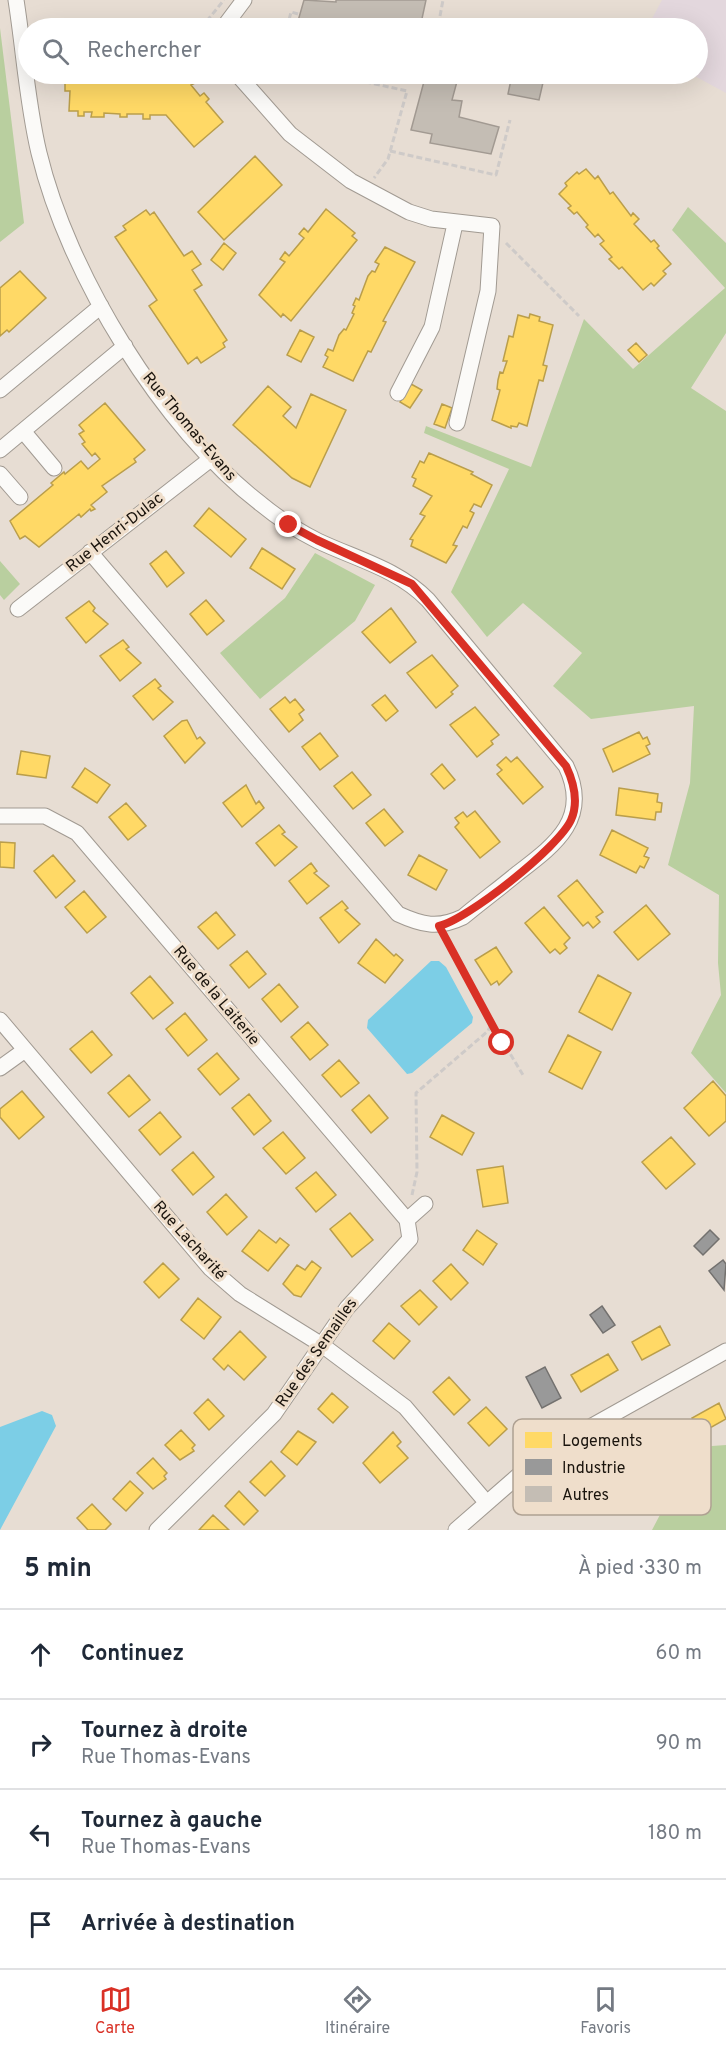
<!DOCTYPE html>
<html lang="fr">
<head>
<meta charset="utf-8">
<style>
  :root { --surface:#fff; --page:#f6f6f7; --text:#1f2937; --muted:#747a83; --line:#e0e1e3; --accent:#d93025 }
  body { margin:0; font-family:Overpass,sans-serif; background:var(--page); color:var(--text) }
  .stop { position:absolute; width:18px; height:18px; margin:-14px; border:4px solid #d93025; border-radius:50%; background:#fff }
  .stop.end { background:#d93025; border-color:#fff; box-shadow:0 2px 6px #0008 }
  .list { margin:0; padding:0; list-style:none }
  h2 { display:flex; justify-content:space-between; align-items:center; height:78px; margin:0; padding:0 24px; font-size:26px }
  h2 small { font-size:20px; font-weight:400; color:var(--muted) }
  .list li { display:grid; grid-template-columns:39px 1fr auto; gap:18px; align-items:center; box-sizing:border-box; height:90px; padding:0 24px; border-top:2px solid var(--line) }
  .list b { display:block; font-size:22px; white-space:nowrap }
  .list p { margin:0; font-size:20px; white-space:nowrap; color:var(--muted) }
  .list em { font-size:20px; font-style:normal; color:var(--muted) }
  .icon { flex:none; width:33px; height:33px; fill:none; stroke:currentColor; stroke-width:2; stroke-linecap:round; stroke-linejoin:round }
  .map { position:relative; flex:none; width:726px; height:1530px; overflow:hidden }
  .search { position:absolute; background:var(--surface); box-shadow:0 6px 24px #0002; left:18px; right:18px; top:18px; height:66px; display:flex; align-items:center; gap:15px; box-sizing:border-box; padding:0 21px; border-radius:33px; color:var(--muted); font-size:22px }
  .sheet { height:438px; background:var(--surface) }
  nav { display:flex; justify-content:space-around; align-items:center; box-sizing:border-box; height:84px; border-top:2px solid var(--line); background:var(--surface); font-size:16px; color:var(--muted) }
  nav a { display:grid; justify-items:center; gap:3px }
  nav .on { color:var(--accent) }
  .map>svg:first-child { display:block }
  .commercial { fill:#e3d7dd }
  .forest { fill:#b9cf9f }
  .water { fill:#7ccee6 }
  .homes { fill:#ffd966; stroke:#ba9e4b; stroke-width:1.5 }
  .industry { fill:#999; stroke:#73716f; stroke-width:1.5 }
  .building { fill:#c4bdb4; stroke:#a29a92; stroke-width:1.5 }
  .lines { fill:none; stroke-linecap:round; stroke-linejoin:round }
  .minor-casing { stroke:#a19a92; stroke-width:17 }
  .path { stroke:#cecac8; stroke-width:3; stroke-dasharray:6 3; stroke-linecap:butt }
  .minor { stroke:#fbfaf8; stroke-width:15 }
  .route { stroke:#d93025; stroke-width:8 }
  .labels { text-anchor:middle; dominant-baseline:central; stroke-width:6; stroke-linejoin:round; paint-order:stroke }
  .street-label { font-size:16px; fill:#1a140d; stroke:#efdecb }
  .key { fill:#efdecb; stroke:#afa192; stroke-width:1.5 }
  .key-label { font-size:16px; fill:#1a140d }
</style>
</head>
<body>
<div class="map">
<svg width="726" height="1530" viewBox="0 0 726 1530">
  <rect width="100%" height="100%" fill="#e7ddd3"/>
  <path class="commercial" d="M662,0H726V93L691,74H698V28H647Z"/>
  <path class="forest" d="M0,28L24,223L0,242Z
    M688,207L726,243V333L691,388L726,411V1093L691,1053L721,995L718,963L719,895L668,865L690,783L694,706L591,719L553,686L582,653L523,603L487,637L451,592L509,469L424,433L426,426L531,467L584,319L633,369L725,288L672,230Z
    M315,553L375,585L355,621L260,699L220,653L285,598Z
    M0,561L20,584L4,600L0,595Z
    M726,1445V1530H652L663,1509L680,1497L687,1457L712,1446Z"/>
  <path class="water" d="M431,961H439L446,967L473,1017L472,1023L412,1073L407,1074L367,1028L368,1020Z
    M42,1411L52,1415L56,1426L0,1530V1427Z"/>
  <path class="homes" d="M65,74H166V76L183,77L186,79L189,76L195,83L191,85L200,96L204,93L209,99L206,102L223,122L194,147L166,115H150V119H143V114H127V117H120V114L104,113V117H91L92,112H84V116H78V111H69L70,91H65Z
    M255,156L282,185L224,240L198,212Z
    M586,169L595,179L598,176L610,194L613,192L631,216L633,213L639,219L634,224L651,242L654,240L659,246L657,248L671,264L663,271L666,274L654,286L651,283L643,290L622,267L619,269L609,259L612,257L600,244L604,241L598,234L595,237L586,227L588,225L577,212L574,214L568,208L571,206L559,194L567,186L565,183L577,172L579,174Z
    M326,209L355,233L352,236L357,240L291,321L283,314L281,317L259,295L285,262L280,259L285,252L289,256L304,238L299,234L304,228L308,232Z
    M146,210L150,215L154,212L184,256L192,251L201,264L192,270L202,285L194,290L227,340L223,343L225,347L201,363L197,357L188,364L149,306L157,300L115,237L126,230L123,226Z
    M224,243L236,253L223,270L211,260Z
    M385,247L415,262L383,321L386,322L371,352L368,351L353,381L323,367L328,357L325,355L328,349L333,351L339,335L344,329L346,330L354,314L352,313L355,306L353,305L356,298L359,300L368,276L372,271L375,272L379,264L375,262Z
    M20,271L46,298L9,332L7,330L0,336V288Z
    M530,314L540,317L539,321L553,325L543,365L547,366L543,381L539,380L527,426L519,423L517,427L511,426V428L492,420L500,390L497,389L498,380L500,372L503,373L507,361H503L509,336L513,337L518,315L529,318Z
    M300,330L314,337L301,362L287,355Z
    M636,343L647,355L639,362L628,350Z
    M411,384L422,390L410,408L400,402Z
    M268,386L291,407L283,416L296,428L311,394L346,410L310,487L292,478L233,425Z
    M105,403L145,450L134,459L136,462L102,486L107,492L91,505L95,509L91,511L90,509L81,517L79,514L39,547L25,536L20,539L10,521L53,485L51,483L64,472L65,474L81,461L88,469L100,459L95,453L92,456L82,444L85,442L79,434L84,431L79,425Z
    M442,404L452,408L445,428L434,424Z
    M429,453L473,472L471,474L492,485L481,507L474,504L470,511L474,513L467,528L463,526L453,545L457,546L446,563L411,546L413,540L410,539L425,516L420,514L432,496L413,486L416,479L412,477L420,461L424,463Z
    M209,508L246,539L231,557L194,526Z
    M262,548L295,569L282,589L250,568Z
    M166,551L184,573L167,587L150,564Z
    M206,600L224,621L207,635L190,614Z
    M89,601L95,608L93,611L108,624L86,643L66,618Z
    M391,608L416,642L390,663L362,632Z
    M123,640L129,647L126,649L141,663L120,681L100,656Z
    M432,655L458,686L451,692L453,694L436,708L407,673Z
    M155,679L161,686L158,688L173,702L153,720L133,696Z
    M385,695L398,711L386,721L372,705Z
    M285,697L290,703L295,699L304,710L299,714L303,720L289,732L270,709Z
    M475,707L499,735L491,741L493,744L477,757L450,725Z
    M187,720L197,739L200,737L205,743L185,763L164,736L182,721Z
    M639,732L643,739L647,737L650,744L646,746L650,754L613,772L603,749Z
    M320,733L338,756L320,770L302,747Z
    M21,751L50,756L46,778L17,774Z
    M506,757L511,762L517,757L543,787L523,804L497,774L502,770L497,765Z
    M442,764L455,780L444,789L431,774Z
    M85,768L110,785L97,803L72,787Z
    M352,772L371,795L353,809L334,786Z
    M246,785L256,804L259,801L264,808L242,827L223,803Z
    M619,788L658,794L657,802L662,803L661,812H656L655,820L616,815Z
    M126,803L146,826L128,840L109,817Z
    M384,809L403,832L385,846L366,823Z
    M475,811L500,842L480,858L455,827L459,823L455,818L463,812L467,817Z
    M279,825L285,832L282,834L297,847L275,866L256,843Z
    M612,830L648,848L644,856L649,858L644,868L640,866L636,873L600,855Z
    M0,842L15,843L14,868L0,867Z
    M53,855L75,881L56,898L34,871Z
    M419,855L447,870L436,890L408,875Z
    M311,863L317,871L314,873L329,886L307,904L289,881Z
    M577,880L603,912L596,917L600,922L593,928L588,922L583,926L558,896Z
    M84,891L106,917L87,933L65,907Z
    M342,901L348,908L345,910L360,924L339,943L320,918Z
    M646,905L670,934L638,960L614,932Z
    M544,907L570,938L564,944L567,948L560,954L555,949L550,953L525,923Z
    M216,912L235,935L218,949L198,927Z
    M376,939L394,956L396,954L403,960L385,983L358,963Z
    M496,947L512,972L499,985L497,981L491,985L475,960Z
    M247,951L266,974L249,988L230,965Z
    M598,975L631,993L612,1030L579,1012Z
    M150,976L173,1003L153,1019L131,993Z
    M279,984L298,1007L281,1022L262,999Z
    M185,1013L207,1040L188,1056L166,1029Z
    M308,1022L328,1045L310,1060L291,1037Z
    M92,1031L112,1055L91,1073L70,1049Z
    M568,1035L601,1052L582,1089L549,1072Z
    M217,1053L239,1079L220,1095L198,1069Z
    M339,1060L359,1083L341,1097L322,1075Z
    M129,1075L150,1100L129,1117L108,1093Z
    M713,1081L726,1096V1121L709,1136L684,1108Z
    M22,1091L44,1117L19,1139L0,1117V1109Z
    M249,1094L271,1121L254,1135L232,1108Z
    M369,1095L388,1118L371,1133L352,1110Z
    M160,1112L181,1137L160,1155L139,1130Z
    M442,1115L474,1133L462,1155L430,1137Z
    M283,1132L305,1158L286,1174L263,1148Z
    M671,1137L695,1164L666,1189L642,1162Z
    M193,1152L214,1177L193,1195L172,1170Z
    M503,1166L508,1203L483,1207L477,1170Z
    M316,1172L336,1195L316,1212L296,1188Z
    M226,1194L247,1217L227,1235L207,1212Z
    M350,1213L373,1240L352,1257L330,1229Z
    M259,1230L276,1243L280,1238L289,1245L268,1271L242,1251Z
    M477,1230L497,1244L483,1265L463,1250Z
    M312,1261L321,1268L301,1297L294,1295L283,1284L297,1265L305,1270Z
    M163,1263L179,1279L159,1298L144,1282Z
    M451,1264L468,1283L451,1300L433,1281Z
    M420,1290L437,1307L419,1325L401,1306Z
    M198,1298L221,1317L204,1339L181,1320Z
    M389,1323L410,1341L394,1359L373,1341Z
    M660,1326L670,1345L642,1360L632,1342Z
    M240,1331L266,1357L244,1380L228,1365L224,1370L213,1359Z
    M608,1354L618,1370L581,1392L571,1375Z
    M449,1377L470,1400L454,1415L433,1392Z
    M332,1393L348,1407L333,1423L318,1409Z
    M208,1399L224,1416L209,1430L194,1413Z
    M719,1403L726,1419L701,1433L692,1418Z
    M486,1407L507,1429L489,1446L468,1423Z
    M181,1430L195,1445L192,1448L194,1451L180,1460L165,1445Z
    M298,1431L316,1442L297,1465L281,1452Z
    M393,1432L401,1442L397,1446L408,1458L380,1483L363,1463Z
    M153,1458L167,1473L164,1476L166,1479L153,1489L137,1473Z
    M271,1461L285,1476L265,1496L250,1482Z
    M130,1481L143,1493L126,1511L113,1499Z
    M239,1491L258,1511L244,1525L225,1506Z
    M92,1504L111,1524L105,1530H88L77,1518Z
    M213,1515L229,1530H199Z"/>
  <path class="industry" d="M710,1230L719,1239L703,1255L694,1246Z
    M723,1260L726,1264L724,1290L709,1271Z
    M602,1306L615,1325L603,1333L590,1315Z
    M545,1367L561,1398L542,1408L526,1377Z"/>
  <path class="building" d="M304,0L336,2V0H426L420,28H296Z
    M439,23L469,28H438Z
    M377,74H407L406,80Z
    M426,74H459L452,100L462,101L459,117L499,127L491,154L430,143L432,134L411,130Z
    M505,74H545L539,100L508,94L512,75Z"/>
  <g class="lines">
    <g class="minor-casing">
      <path id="minor" d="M16,0C24,51 27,103 39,153C68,274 162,428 261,504C278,518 298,531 318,541C356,559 398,569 428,600L566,766C591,818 556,844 518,873C500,888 481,902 463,917C438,929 422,925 398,914L90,552
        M223,28L244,0
        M237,74L290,134L351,181L409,212L431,219L492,226L488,291L457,423
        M0,390L101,306
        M398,393L432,327L455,224
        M23,431L54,468
        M0,450L125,346
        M0,474L20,497
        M18,609L212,458
        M0,816H45L77,833L407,1220L410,1239L347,1308L274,1414L157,1530
        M0,1020L210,1268L240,1294L322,1345L405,1407L486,1502
        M0,1068L25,1050
        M407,1220L425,1204
        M456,1530L519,1475L576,1435L726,1351"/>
    </g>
    <path class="path" d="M440,16L443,0
      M201,28L224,0
      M287,28L291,12L298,14
      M330,74L407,91L388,159L374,178
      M390,151L496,175L510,120
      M506,243L579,316
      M490,1026L494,1027L523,1075
      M412,1195L417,1172L416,1093L488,1031L490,1026L445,938"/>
    <use href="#minor" class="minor"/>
  </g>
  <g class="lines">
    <path class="route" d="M289,525L317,540L412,584L566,766C574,783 579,802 571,820C559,847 467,920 439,926L502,1043"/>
  </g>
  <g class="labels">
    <g class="street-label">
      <text transform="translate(189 427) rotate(50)">Rue Thomas-Evans</text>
      <text transform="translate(115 533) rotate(-38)">Rue Henri-Dulac</text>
      <text transform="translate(216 996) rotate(50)">Rue de la Laiterie</text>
      <text transform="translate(189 1241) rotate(48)">Rue Lacharité</text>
      <text transform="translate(317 1353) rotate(-55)">Rue des Semailles</text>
    </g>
  </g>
  <rect x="513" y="1419" width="198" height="96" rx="9" class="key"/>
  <rect x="525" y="1432" width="27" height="16" fill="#ffd966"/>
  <rect x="525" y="1459" width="27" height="16" fill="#999"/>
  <rect x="525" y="1486" width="27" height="16" fill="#c4bdb4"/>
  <g class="key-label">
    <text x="562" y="1446">Logements</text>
    <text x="562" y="1473">Industrie</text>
    <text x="562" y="1500">Autres</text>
  </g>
</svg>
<div class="stop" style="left:502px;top:1043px"></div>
<div class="stop end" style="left:289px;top:525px"></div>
<div class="search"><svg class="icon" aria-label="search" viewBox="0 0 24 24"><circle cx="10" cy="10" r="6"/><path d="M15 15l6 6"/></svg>Rechercher</div>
</div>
<section class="sheet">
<h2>5 min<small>À pied · 330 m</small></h2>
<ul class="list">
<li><svg class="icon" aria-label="ahead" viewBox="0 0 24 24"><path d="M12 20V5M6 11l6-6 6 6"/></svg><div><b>Continuez</b></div><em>60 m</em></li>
<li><svg class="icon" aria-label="right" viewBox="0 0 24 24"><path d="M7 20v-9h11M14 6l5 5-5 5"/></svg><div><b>Tournez à droite</b><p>Rue Thomas-Evans</p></div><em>90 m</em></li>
<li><svg class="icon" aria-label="left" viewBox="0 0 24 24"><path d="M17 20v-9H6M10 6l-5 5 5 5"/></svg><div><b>Tournez à gauche</b><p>Rue Thomas-Evans</p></div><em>180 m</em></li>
<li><svg class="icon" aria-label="arrive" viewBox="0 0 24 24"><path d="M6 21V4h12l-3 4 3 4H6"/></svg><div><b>Arrivée à destination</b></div></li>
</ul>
</section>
<nav>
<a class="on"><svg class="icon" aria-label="map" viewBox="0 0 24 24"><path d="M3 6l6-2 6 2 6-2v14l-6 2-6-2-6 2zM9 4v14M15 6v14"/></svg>Carte</a>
<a><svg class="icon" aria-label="directions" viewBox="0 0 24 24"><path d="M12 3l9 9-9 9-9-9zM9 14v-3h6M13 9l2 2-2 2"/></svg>Itinéraire</a>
<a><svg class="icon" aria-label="saved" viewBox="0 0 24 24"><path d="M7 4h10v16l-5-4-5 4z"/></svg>Favoris</a>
</nav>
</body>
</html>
